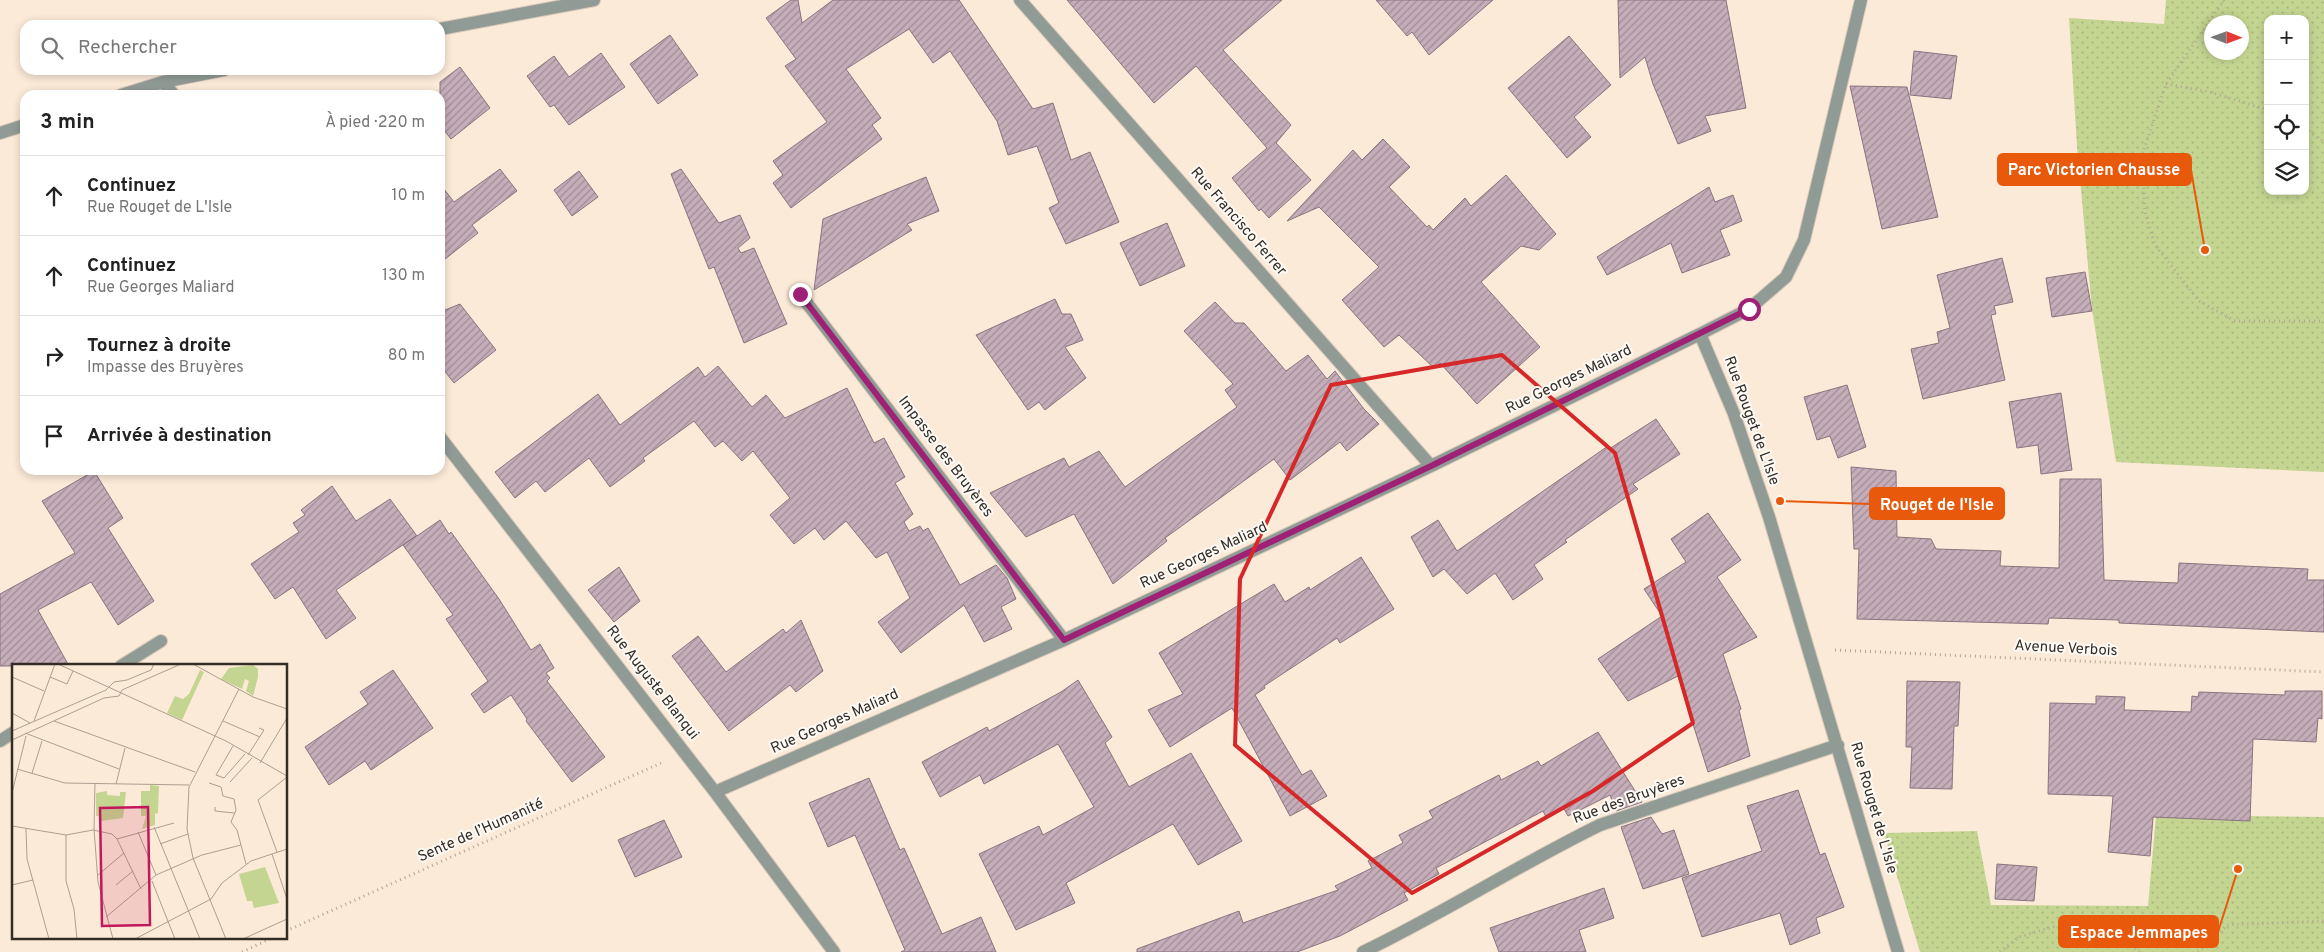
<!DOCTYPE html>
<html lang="fr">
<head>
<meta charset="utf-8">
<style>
  :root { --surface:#fff; --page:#f2f2f2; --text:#222; --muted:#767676; --line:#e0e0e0 }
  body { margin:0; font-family:Overpass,sans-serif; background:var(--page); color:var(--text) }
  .controls { position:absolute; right:15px; top:15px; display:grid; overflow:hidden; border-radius:10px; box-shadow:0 2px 8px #0003 }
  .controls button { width:45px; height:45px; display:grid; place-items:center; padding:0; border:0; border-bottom:1px solid var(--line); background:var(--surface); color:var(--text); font:25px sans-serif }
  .compass { position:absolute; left:2204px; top:15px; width:45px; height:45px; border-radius:50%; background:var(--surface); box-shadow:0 2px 8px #0003; rotate:91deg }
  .stop { position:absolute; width:15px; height:15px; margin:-11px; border:4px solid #9f2175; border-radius:50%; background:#fff }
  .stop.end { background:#9f2175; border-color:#fff; box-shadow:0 1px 5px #0008 }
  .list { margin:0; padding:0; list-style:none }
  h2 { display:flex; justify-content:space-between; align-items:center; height:65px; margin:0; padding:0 20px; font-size:21px }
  h2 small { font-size:16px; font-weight:400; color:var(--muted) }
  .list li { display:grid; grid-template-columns:32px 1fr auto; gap:15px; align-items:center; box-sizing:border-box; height:80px; padding:0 20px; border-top:1px solid var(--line) }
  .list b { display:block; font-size:19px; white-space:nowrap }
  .list p { margin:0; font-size:16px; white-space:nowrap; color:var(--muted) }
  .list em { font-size:16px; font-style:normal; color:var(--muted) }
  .icon { flex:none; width:28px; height:28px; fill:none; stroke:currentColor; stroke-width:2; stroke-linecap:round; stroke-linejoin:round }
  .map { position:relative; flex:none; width:2324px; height:952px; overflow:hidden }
  .search { position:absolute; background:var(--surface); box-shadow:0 2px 8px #0003; left:20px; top:20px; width:425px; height:55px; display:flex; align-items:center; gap:12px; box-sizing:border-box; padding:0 18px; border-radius:15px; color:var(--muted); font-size:19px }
  .panel { position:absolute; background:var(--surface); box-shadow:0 2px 8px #0003; left:20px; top:90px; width:425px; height:385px; border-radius:15px }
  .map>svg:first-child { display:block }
  .park { fill:url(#park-dots); fill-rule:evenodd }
  .building { fill:url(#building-hatch); stroke:#89737f }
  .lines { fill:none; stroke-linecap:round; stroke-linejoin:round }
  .minor-casing { stroke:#d8c8b8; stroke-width:14 }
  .path { stroke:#b2a597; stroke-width:3; stroke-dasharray:1 4; stroke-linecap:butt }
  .minor { stroke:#919b95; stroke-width:12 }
  .route { stroke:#9f2175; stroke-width:6 }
  .marked { fill:none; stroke:#d62828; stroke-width:4; stroke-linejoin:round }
  .labels { text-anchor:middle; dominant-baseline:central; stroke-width:4; stroke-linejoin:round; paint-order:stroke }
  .street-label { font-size:15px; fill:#342d26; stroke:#fefaf6 }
  .inset-road { fill:none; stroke:#ac9e91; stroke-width:1 }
  .view { fill:#c2185b; fill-opacity:0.15; stroke:#c2185b; stroke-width:2.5 }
  .inset-edge { fill:none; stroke:#342d26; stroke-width:2.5 }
  .leader { fill:none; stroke:#e8590c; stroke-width:2 }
  .callout-dot { fill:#e8590c; stroke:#fefaf6; stroke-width:2 }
  .callout { fill:#e8590c; stroke:#e8590c; stroke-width:2 }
  .callout-label { font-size:16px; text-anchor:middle; font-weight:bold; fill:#fff }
</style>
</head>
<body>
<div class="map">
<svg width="2324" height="952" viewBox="0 0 2324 952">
  <defs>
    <pattern id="park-dots" width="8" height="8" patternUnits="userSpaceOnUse" patternTransform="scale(1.25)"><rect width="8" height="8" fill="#c4d591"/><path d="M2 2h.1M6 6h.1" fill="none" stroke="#a9b77d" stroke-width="1.8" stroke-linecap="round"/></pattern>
    <pattern id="building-hatch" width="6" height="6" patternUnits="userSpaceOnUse" patternTransform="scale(1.25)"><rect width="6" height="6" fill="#c5adb9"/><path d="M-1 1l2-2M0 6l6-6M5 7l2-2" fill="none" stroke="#a18d96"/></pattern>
  </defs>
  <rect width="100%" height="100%" fill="#fcead8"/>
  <path class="park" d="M2166,0H2324V472L2116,462L2092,309L2077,146L2069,18L2164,24ZM2268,19H2305V191H2268ZM2212,22H2242V52H2212Z
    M2156,815L2324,817V952H1920L1884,833L1977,831L1991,905L2148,906Z"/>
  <path class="building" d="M791,0H798L802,23L833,0H959L1033,109L1053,103L1071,160L1090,152L1119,222L1066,244L1049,208L1059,203L1037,146L1008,155L997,121L950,51L933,63L909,29L846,69L881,118L872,125L882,139L791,208L773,183L783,175L773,161L827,122L785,66L796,59L766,18Z
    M1067,0H1282L1223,50L1291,125L1276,143L1311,180L1269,218L1261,209L1259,211L1232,178L1267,148L1196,66L1154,103Z
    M1376,0H1493L1429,55L1412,32L1407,36Z
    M1618,0H1726L1746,108L1705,116L1711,131L1678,144L1653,84L1645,57L1620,78Z
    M670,35L698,75L658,104L630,64Z
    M1569,36L1611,85L1574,117L1591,137L1567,158L1508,88Z
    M1914,51L1957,56L1951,99L1910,95Z
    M601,53L625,87L569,125L554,105L550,107L527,76L554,56L569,77Z
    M460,67L490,108L451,139L440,125V82Z
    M1850,86L1907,87L1938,217L1882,229Z
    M1383,139L1410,167L1389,187L1427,227L1429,225L1433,230L1465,198L1471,206L1506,175L1556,234L1539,250L1521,246L1481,282L1540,347L1477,404L1440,363L1434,368L1399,335L1384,347L1342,300L1379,267L1319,207L1287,221L1353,150L1362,160Z
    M500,169L517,191L472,225L478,233L440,263V184L454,202Z
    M681,169L719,223L740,215L750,238L738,248L741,253L754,248L787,324L744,343L714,267L709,269L671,174Z
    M579,171L598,197L572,216L554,190Z
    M926,177L939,211L907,224L912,230L814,290L823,219Z
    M1709,187L1715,202L1733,195L1742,221L1720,230L1730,255L1682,273L1671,243L1607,275L1597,257Z
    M1167,223L1185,266L1140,286L1120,243Z
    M2002,258L2013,302L1994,306L1996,314L1991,315L2005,380L1923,399L1911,349L1939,343L1937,332L1950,328L1937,275Z
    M2085,272L2092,311L2052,317L2046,278Z
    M1055,299L1062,314H1071L1083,340L1065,347L1086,378L1045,410L1039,402L1028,410L976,335Z
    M1215,302L1235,323H1244L1286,371L1308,355L1327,379L1335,371L1364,409L1379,424L1347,451L1340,442L1290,480L1274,459L1165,538L1167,541L1113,584L1074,514L1026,537L990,493L1064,458L1069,467L1099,451L1125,487L1237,407L1225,390L1233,384L1184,331Z
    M460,304L496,350L454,383L440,365V312Z
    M718,366L752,407L766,395L785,418L847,388L874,443L884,438L905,477L895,483L913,514L904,522L909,531L920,526L923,531L928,528L960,585L996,565L1007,578L1016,599L1001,607L1012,629L984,642L964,605L901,653L878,622L910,598L887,552L876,558L846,521L824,540L815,528L794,544L770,515L790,498L753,451L742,461L723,441L715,447L694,421L643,458L645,461L610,487L589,458L545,492L536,481L515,498L495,472L598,394L620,425L698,367L705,377Z
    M1847,385L1866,447L1838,458L1830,436L1817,440L1804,397Z
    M2061,393L2072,470L2041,474L2038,445L2017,448L2009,402Z
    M1656,419L1680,454L1633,484L1638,489L1565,540L1567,542L1534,565L1543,579L1513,600L1495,573L1467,594L1444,569L1433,577L1411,537L1438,520L1457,551L1608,446L1609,449Z
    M1851,467L1896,471L1897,537L1931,539L1936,549L2001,551L2000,566L2059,568L2060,479H2101L2104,580L2178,583L2179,563L2308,569L2307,580H2324V632L2119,623V620L2049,618L2048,624L1857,619L1859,549H1854Z
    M94,471L123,518L108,528L154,601L118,625L91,582L38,610L69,666H0V594L75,553L42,501Z
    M332,486L356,521L390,499L417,536L440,520L449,534L451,532L499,599L531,650L540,644L554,668L546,673L550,678L547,681L605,757L572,782L526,721L527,719L511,695L484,713L471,694L488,681L446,619L453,615L403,545L416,536L336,590L356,618L326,639L293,587L275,599L251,564L299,532L293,523L305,515L301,510Z
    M1708,513L1741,560L1717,577L1757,637L1723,654L1741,709L1739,710L1750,756L1708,772L1678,676L1628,701L1598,659L1662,616L1644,589L1686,562L1671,539Z
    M1361,557L1394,609L1340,643L1337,638L1264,686L1265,688L1255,695L1302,775L1311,770L1327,796L1290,816L1232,708L1170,747L1148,710L1183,694L1159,653L1274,584L1285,602L1309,587L1310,590Z
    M619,567L640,601L614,622L588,590Z
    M801,620L823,671L796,692L790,685L729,731L672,656L698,636L726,672L783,629L786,633Z
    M393,670L433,728L371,770L365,761L329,785L305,747L368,704L360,692Z
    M1078,680L1112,737L1105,743L1129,787L1191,753L1242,841L1198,865L1173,824L1066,883L1075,903L1016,930L979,854L1039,826L1043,835L1094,807L1058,744L984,784L980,775L940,797L922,762L987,727L989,731L1061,692Z
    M1907,681L1960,682L1958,726H1954L1952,789L1910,788L1912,747H1906Z
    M2285,691H2322V719L2318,718L2316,742L2253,739L2250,821L2153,817L2150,856L2108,852L2113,796L2048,794L2050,703L2096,704V696L2125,697L2124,710L2191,712L2192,696L2198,697L2199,692L2285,695Z
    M1598,732L1642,802L1616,811L1610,795L1568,816L1563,807L1546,817L1543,811L1436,868L1439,874L1404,893L1408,900L1340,936L1297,952H1137V949L1239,911L1243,923L1338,890L1335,886L1372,868L1368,861L1403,843L1399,835L1433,818L1429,811L1499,775L1501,780L1538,761L1541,766Z
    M869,778L900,850L904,848L942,934L981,917L996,952H901L905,950L855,835L828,847L809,803Z
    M1798,790L1820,855L1825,853L1844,907L1816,918L1820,933L1790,945L1780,913L1702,937L1682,878L1762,851L1747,806Z
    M1651,817L1662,834L1674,830L1689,874L1643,889L1621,827Z
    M664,820L682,857L635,877L618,840Z
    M1997,864L2037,867L2034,901L1995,899Z
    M1604,888L1614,918L1579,930L1586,952H1499L1490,928Z"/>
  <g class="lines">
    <g class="minor-casing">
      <path id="minor" d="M1020,0L1431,466
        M1861,0L1804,240L1786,277L1749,309L1700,334L1734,414L1769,517L1898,952
        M440,29L594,0
        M163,82L174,95
        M121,95L163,82L224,70
        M0,133L25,125
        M800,294L1064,640
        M440,437L715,792L834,952
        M121,666L161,641
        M0,741L14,732
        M715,792L1064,640L1431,466L1700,334
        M1363,952C1444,913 1520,864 1600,825L1838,745"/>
    </g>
    <path class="path" d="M2224,0L2166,84L2142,155L2145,212L2155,245L2199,301L2235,321H2324
      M2166,84L2210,92L2268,110
      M2305,128L2324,142
      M1835,650L2324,672
      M286,931L661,763
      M242,952L272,938
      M2000,952L2019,937L2056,926L2110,937L2141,952
      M2198,952L2227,925L2324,921"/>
    <use href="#minor" class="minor"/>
  </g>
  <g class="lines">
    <path class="route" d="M800,294L1064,640L1431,466L1749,309"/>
  </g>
  <path class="marked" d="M1502,355L1615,453L1693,723L1593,791L1412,893L1235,745L1240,579L1331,385Z"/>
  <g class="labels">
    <g class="street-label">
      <text transform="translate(1238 222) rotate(49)">Rue Francisco Ferrer</text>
      <text transform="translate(1569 380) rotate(-26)">Rue Georges Maliard</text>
      <text transform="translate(1751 421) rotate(70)">Rue Rouget de L'Isle</text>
      <text transform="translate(945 457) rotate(53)">Impasse des Bruyères</text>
      <text transform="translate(1204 556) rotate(-25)">Rue Georges Maliard</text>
      <text transform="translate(2066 649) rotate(3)">Avenue Verbois</text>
      <text transform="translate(652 683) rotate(52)">Rue Auguste Blanqui</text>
      <text transform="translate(835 722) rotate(-24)">Rue Georges Maliard</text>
      <text transform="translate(1629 800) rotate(-20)">Rue des Bruyères</text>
      <text transform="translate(1873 808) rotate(74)">Rue Rouget de L'Isle</text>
      <text transform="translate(481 831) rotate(-24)">Sente de l’Humanité</text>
    </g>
  </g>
  <g transform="translate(12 664)">
    <rect width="275" height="275" fill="#fcead8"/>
    <path d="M241,1L246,5V13L241,32L234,27L237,17L233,15L230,25L209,15L217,4ZM188,6L192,8L170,56L155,49L163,32L171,35L177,30ZM253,203L267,239L242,244L240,237H235L227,210Z" fill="#c4d591"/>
    <path d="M138,121L147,122L146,149L143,150V161L130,165L134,152H129V127H138ZM95,127V131L108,132V128H114L111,154L89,157V152H84V129Z" fill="#c4d591"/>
    <path class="inset-road" d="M46,0L214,77L275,112M181,0L241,33L275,45M0,13L32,27M38,13L55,20L61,7M0,49L18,59M22,57L43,0M42,57L183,108M211,57L248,73M0,67L94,26L102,18L115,16L139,6L142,0M13,69L107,105M0,76L92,34L107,32L110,26L169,0M221,82L204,111L212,114L233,90M236,91L252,66L247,64M248,99L275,54M5,105L53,119L177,121M20,109L30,77M218,118L240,94M83,119L82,165L86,218L101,275M197,119L209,123L211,132L222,135L224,146L219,158L225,166L234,200M104,120L113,84M0,129L14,72M203,143V147L222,149M0,162L54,171L81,166L100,170L105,175L162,159M142,163L188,275M14,165L15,195L37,275M126,168L144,211M54,171V217L62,245L65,275M105,175L129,225M148,180L176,170M265,188L246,136L275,113M260,190L275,235M86,211L112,189M140,217L163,275M0,221L21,216M104,221L121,207M94,253L144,211L190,191L229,181M123,275L199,235L210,219L239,197L275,185M214,275L181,194L175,165L177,123L227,25M231,275L275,255"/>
    <path class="view" d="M136,143L138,261L90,262L88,144Z"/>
    <rect width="275" height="275" class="inset-edge"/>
  </g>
  <path class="leader" d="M2205 250L2191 170M1780 501L1870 504M2238 869L2218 932"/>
  <g class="callout-dot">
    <circle cx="2205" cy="250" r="5"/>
    <circle cx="1780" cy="501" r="5"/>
    <circle cx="2238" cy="869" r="5"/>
  </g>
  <g class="callout">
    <rect x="1998" y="154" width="193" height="31" rx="5"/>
    <rect x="1870" y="488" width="134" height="31" rx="5"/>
    <rect x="2059" y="916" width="159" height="31" rx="5"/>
  </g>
  <g class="callout-label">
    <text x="2094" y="175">Parc Victorien Chausse</text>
    <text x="1937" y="510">Rouget de l'Isle</text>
    <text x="2139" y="938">Espace Jemmapes</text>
  </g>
</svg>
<div class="controls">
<button>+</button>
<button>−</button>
<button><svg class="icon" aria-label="locate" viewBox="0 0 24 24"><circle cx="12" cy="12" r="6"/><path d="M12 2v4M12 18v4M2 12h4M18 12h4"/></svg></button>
<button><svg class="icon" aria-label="layers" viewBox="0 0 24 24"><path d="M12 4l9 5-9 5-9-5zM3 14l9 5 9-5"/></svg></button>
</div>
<svg class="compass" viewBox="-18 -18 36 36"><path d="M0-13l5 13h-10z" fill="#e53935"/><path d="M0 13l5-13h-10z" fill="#767676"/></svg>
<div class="stop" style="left:1749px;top:309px"></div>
<div class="stop end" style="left:800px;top:294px"></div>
<div class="search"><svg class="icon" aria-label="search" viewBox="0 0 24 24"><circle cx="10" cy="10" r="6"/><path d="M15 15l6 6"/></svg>Rechercher</div>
<section class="panel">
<h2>3 min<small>À pied · 220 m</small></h2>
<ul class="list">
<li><svg class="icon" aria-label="ahead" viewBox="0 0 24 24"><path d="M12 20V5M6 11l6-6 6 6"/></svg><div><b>Continuez</b><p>Rue Rouget de L'Isle</p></div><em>10 m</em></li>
<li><svg class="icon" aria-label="ahead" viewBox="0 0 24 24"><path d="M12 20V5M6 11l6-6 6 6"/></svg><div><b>Continuez</b><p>Rue Georges Maliard</p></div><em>130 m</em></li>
<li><svg class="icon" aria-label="right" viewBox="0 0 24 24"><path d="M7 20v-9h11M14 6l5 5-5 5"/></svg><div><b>Tournez à droite</b><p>Impasse des Bruyères</p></div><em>80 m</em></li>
<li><svg class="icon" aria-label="arrive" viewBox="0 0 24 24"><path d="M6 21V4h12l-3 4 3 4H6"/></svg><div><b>Arrivée à destination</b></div></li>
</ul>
</section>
</div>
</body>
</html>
